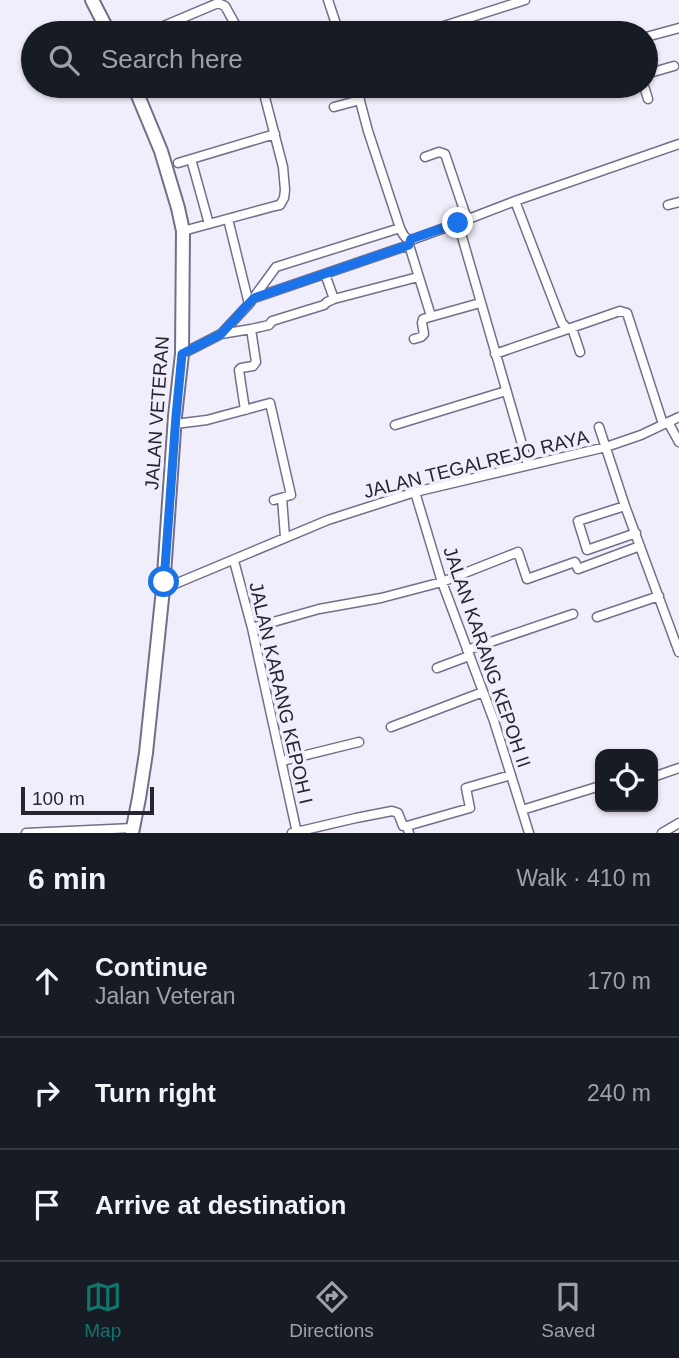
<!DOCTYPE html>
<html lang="en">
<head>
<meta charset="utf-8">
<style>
  :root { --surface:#171b24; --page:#20242c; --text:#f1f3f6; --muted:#9ea1a6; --line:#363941; --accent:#0f766e }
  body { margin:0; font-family:Helvetica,sans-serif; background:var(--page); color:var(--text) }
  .controls { position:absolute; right:21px; bottom:21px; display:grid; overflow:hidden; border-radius:14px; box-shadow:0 2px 5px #0004 }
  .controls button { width:63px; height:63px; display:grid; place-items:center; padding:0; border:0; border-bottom:2px solid var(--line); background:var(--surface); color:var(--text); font:35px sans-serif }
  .scale { position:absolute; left:21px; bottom:18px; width:133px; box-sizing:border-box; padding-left:7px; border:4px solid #282531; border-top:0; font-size:19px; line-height:24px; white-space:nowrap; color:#282531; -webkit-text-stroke:5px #f1eefb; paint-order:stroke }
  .stop { position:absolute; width:21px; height:21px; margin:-16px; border:5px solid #1a73e8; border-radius:50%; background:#fff }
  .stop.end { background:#1a73e8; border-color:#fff; box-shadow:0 2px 7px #0008 }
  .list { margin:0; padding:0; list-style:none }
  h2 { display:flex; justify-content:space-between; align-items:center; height:91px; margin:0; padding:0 28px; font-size:30px }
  h2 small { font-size:23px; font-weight:400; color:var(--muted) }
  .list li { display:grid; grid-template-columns:46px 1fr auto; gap:21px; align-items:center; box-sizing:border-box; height:112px; padding:0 28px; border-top:2px solid var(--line) }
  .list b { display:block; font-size:26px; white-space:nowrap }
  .list p { margin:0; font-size:23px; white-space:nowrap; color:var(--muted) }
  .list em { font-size:23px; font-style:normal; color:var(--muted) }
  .icon { flex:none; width:38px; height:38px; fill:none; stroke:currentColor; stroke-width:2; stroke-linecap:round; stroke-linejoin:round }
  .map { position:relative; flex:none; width:679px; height:833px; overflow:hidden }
  .search { position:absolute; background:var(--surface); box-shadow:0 2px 5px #0004; left:21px; right:21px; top:21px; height:77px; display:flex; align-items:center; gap:18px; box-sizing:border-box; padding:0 24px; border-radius:38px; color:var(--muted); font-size:26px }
  .sheet { height:427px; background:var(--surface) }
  nav { display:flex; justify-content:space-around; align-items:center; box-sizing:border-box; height:98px; border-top:2px solid var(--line); background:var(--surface); font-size:19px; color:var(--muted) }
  nav a { display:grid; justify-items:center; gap:4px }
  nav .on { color:var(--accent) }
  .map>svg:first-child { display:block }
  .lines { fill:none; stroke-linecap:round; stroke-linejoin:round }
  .minor-casing { stroke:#756e8a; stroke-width:11 }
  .primary-casing { stroke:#756e8a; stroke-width:16 }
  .minor { stroke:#fff; stroke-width:8 }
  .primary { stroke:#fff; stroke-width:12 }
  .route { stroke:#1a73e8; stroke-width:9 }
  .labels { text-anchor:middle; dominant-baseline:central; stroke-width:7; stroke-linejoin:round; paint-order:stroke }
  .street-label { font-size:19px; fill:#282531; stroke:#f1eefb }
</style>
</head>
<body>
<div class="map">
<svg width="679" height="833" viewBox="0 0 679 833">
  <rect width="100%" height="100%" fill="#f1eefb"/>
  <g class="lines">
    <g class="minor-casing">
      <path id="minor" d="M328,0L339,33
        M147,33L218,3L225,6L240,33
        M422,33L525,0
        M646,37L679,28
        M646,74L674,66
        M356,86L368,131L400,228C403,235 406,241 414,239L458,223L528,465
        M644,86L648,99
        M334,107L360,100
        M425,157L439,152L445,154L467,219
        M191,159L209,224
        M178,163L275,134
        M515,201L560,318L562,323L568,329L620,311L627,313L663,424
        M668,205L679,202
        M228,219L249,304
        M458,223L515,201L679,144
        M183,231L275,206L280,205L284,198L285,190L283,167L262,86
        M410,242L409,245L431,316
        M254,298L409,245
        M334,299L418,277
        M572,328L580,352
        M251,329L269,325L272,321L324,305L327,302L334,299L325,274
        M221,334L249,304L276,267L400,228
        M414,339L421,337L424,334L422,323L423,319L480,303
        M182,354L221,334L251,329L256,362L253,366L241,368L239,370L245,410
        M495,354L568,329
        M668,422L679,442
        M175,424L207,420L270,403L291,495L274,500
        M395,425L506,391
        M599,427L625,506L679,652
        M415,492L442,582L494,721L529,833
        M282,498L285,537
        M625,506L578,521L587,550L636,533
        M234,561L252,628L297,833
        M163,589L328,520L415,492L606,447L641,435L679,417
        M597,617L659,596
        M252,628L319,609L381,598L442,582L518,552L527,579L575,562L578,569L640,546
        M467,650L573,614
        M437,668L469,656
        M391,727L483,692
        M282,761L359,742
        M653,777L679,768
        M522,810L600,786
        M407,826L470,808L466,788L511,775
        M26,833L133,828
        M292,833L356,818L392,811L398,813L403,826H407L409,833
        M662,833L679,823"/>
    </g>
    <g class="primary-casing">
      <path id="primary" d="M92,0L109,33
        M132,833L139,798L146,753L163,589L175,416L182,354L183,231L178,208L161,151L134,86"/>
    </g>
    <use href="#minor" class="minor"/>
    <use href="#primary" class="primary"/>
  </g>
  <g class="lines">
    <path class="route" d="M164,582L176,416L182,354L221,334L254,298L409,245L411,239L458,223"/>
  </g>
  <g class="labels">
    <g class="street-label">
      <text transform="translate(157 413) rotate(-86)">JALAN VETERAN</text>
      <text transform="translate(476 464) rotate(-14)">JALAN TEGALREJO RAYA</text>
      <text transform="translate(487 657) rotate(71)">JALAN KARANG KEPOH II</text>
      <text transform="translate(281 693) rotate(77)">JALAN KARANG KEPOH I</text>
    </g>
  </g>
</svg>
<div class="controls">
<button><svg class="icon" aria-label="locate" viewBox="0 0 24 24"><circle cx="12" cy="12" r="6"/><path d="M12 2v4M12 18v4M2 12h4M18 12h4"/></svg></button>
</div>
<div class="scale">100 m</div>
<div class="stop" style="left:164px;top:582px"></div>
<div class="stop end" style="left:458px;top:223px"></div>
<div class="search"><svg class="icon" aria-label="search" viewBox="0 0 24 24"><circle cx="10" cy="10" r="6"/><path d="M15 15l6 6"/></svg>Search here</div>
</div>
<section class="sheet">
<h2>6 min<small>Walk · 410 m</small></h2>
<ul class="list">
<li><svg class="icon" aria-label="ahead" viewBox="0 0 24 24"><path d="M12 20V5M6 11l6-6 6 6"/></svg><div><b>Continue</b><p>Jalan Veteran</p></div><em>170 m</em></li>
<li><svg class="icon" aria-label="right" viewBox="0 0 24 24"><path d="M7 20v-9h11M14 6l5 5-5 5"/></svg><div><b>Turn right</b></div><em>240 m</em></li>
<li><svg class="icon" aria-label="arrive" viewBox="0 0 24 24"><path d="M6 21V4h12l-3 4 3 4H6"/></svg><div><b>Arrive at destination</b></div></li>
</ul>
</section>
<nav>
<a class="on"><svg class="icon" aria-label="map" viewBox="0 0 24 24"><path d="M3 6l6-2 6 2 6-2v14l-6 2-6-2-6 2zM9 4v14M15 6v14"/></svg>Map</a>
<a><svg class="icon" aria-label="directions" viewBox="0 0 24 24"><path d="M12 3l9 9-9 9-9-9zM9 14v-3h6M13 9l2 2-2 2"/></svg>Directions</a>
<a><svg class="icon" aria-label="saved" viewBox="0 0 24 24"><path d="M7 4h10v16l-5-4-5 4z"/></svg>Saved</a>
</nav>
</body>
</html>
